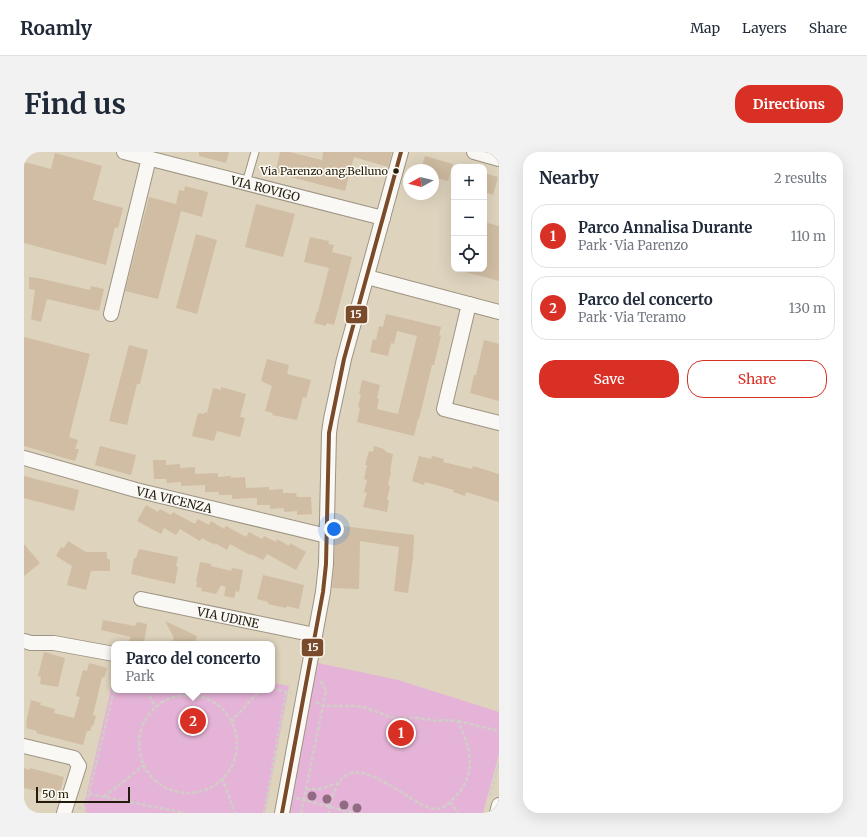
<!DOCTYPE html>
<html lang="en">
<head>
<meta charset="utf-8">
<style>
  :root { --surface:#fff; --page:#f2f2f3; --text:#1f2937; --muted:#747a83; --line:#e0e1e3; --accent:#d93025 }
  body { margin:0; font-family:Merriweather,serif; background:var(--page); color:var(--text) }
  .controls { position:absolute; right:12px; top:12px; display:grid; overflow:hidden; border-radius:8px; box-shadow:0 4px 16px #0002 }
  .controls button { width:36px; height:36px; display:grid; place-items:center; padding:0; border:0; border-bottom:1px solid var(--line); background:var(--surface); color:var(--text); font:20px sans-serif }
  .compass { position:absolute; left:379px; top:12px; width:36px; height:36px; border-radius:50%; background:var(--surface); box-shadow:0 4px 16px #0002; rotate:262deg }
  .scale { position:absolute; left:12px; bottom:10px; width:94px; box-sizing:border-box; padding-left:4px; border:2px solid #231c0d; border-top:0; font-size:11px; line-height:14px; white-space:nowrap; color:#231c0d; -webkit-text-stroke:3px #fefbf3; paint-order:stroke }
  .you { position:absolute; left:310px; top:377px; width:14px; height:14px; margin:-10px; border:3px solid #fff; border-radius:50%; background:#1a73e8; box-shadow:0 0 0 6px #1a73e833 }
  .badge { display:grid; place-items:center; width:26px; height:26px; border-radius:50%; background:var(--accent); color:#fff; font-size:13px; font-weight:700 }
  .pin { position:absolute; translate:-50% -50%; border:2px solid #fff; box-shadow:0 1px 4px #0006 }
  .popup { position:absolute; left:87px; top:489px; width:164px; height:52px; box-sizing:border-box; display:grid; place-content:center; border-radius:8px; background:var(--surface); filter:drop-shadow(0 1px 3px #0005); font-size:13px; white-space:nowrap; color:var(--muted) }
  .popup b { font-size:15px; color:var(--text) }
  .popup::after { content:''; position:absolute; left:50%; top:100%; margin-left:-8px; border:8px solid transparent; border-top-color:var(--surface) }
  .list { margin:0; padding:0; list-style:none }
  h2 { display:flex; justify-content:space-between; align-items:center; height:52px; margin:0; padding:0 16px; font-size:17px }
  h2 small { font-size:13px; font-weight:400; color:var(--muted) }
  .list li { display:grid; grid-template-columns:26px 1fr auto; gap:12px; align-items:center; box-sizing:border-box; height:64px; margin:0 8px 8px; padding:0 8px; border:1px solid var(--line); border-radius:16px }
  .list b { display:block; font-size:15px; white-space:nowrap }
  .list p { margin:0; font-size:13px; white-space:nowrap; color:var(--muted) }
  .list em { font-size:13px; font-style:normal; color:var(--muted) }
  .actions { display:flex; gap:8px; padding:12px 16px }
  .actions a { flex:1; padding:9px 0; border:1px solid var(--accent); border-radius:16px; text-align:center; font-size:14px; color:var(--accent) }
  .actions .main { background:var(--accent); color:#fff }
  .icon { flex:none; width:22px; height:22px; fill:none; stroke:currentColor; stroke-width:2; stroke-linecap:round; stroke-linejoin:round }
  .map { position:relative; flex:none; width:475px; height:661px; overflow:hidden; border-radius:16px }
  header { display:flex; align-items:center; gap:24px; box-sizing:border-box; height:56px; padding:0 20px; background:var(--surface); border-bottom:1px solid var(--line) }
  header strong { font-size:19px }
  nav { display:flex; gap:22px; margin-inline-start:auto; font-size:14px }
  .intro { display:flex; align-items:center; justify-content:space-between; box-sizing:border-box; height:96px; padding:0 24px }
  h1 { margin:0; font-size:28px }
  .button { padding:10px 18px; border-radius:16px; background:var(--accent); color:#fff; font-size:14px; font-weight:700 }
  main { display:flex; gap:24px; padding:0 24px }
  aside { flex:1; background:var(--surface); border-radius:16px; box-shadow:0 4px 16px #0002 }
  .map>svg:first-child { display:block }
  .green { fill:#e5b3d7 }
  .building { fill:#d0bda3 }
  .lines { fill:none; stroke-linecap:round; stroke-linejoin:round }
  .lane-casing { stroke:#9d9483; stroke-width:9 }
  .street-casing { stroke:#9d9483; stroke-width:16 }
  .path { stroke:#d1cec8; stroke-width:2.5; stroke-dasharray:4 2; stroke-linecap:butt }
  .lane { stroke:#faf8f5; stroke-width:7 }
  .street { stroke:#faf8f5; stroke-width:14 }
  .bus-1-casing { stroke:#fefbf3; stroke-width:7 }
  .bus-1 { stroke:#7a4b2a; stroke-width:4 }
  .tree { fill:#906b82 }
  .bus-dot { fill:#231c0d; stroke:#fefbf3; stroke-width:1.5 }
  .labels { text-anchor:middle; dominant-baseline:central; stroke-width:3; stroke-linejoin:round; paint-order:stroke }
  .bus-label { font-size:11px; fill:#231c0d; stroke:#fefbf3; text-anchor:end }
  .street-label { font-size:12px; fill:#231c0d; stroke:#fefbf3 }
  .line-badge { stroke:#fefbf3; stroke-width:1.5 }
  .badge-label { font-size:11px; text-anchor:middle; font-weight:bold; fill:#fff }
</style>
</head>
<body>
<header>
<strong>Roamly</strong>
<nav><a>Map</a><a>Layers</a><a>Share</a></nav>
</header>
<div class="intro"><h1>Find us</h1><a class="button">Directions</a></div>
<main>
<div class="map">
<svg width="475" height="661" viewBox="0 0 475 661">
  <rect width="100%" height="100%" fill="#ded3bd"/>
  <path class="green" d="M294,511L374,528L475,560V602L459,661H263L291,518H293Z
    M90,524V538H248V531L265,534L241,661H67L61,660L60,653Z"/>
  <path class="building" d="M175,0H205L202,11L175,4Z
    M256,0H265L298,8L299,0H368L364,15L330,5L321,39L251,21Z
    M31,1L78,14L69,47L70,48L99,56L94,76L91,75L82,113L0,91V10L27,17Z
    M401,4L429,12L424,29L409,25V18H397Z
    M460,21L474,25L469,43L460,40Z
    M161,34L184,40L178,65L157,59L134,147L101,139L125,45L152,52L155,38L160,39Z
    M232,52L271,62L259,105L221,95Z
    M460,70L475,74V129L441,120L442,117H460Z
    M172,82L193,88L173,162L152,156Z
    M286,85L305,89L304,92L310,93L308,100L328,105L310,173L303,171L302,174L290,171L293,160H294L305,116L280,110Z
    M5,125L14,126L66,138L67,134L80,137L75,159L23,147L17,170L7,167L11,138L5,137Z
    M362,162L417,175L415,183L417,184L410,213H408L395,267H394L390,284L333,270L336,256L334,255L337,242H335L338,228L356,233L353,246L355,247L353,257L374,262L393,184L373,179L370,192L367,191L364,204L346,200L349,187L352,188L355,174L359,175Z
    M0,185L66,202L45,285L54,288L51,297H55L51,309L0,294Z
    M460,188L475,192V249L446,241L450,223H452Z
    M105,193L124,198L116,232H113L103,273L85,269Z
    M243,207L265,213L263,222L287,228L282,246L279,245L273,268L248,263L249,261L241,259L248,234L237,229Z
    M197,235L222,242L216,265L221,266L216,285L193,279L190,289L168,284L174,261L180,262V260L183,261L189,236L197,238Z
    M76,294L112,303L107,323L71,313Z
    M350,294L360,297L362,300L369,302L366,319L367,320L364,333L366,334L363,348H365L363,360L339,355L343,341L340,340L343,328L340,327L343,313H341L345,299L349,300Z
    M395,304L407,307L408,304L420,307L419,310L448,317L449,314L475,322V350L442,340L441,344L429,340L430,338L401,330L400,333L388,329Z
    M129,308H142V313L156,312V316L171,315V322L194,321V325L207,324V326L221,325L222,336L245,335V338L259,337V341H272L273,345H287L288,362L273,363V359L260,360V356L246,357V353H233V346L208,347V343H195V340H181V333L157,334V330L143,331L142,327H130Z
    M0,324L55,338L50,359L0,346Z
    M122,353L134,360L136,357L147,363L149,360L171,372L174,367L185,373L187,369L200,377L202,374L222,385L225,380L238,387L240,384L252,390L253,387L265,394L266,391L282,400L272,418L243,402L239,408L227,402L226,403L206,392L203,398L191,391V393L178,386L176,389L156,377L152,383L140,376L137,382L113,369Z
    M311,373L390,383L389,406L384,441L370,439L375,395L336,389L335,437L308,436L310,412Z
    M44,389L62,400H83V407H86V419H67L62,438L43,433L48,414L32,404L37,395L40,396Z
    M0,392L16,411L0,424Z
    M115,397L154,405L152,414L154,415L151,432L107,422L110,406H112Z
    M176,410L187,412V414L207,419L208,416L219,418L215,440L212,439L210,446L200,444L202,435L197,433L192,442L177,439L178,436L172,435L173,430H172Z
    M239,423L280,433L275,457L263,454L262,456L244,452V450L233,447Z
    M79,468L111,474L113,470L123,472L120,491L105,489L107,485L77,478Z
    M141,469L173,484L170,492H147L150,486Z
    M20,500L41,506L34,535L16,532L17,525L14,524Z
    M65,511L83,516L80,526L78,525L69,563L72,564L69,574L68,573L66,579H63L59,593L12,581L13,579L2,576L3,571H2L7,548L17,551L16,553L31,557L30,561L50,566L56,545L52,544L55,532L59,518L63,519Z
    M0,616L6,618V616L40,625L35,643L25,641V642L0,636Z"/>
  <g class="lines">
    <g class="lane-casing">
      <path id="lane" d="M222,31L231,0"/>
    </g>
    <g class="street-casing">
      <g id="street">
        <path id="s1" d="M100,0L359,66"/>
        <path d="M450,0L475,7"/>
        <path d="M343,125L475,160"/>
        <path d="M445,152L420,257L475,271"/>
        <path d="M87,162L125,6"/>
        <path id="s2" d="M0,306L112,338L303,384"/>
        <path id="s3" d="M117,447L291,483"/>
        <path d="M0,489L7,491H30L90,502"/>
        <path d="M0,594L50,606L55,614L40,661"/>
        <path d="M258,661L299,440L302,412L305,281L307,267L320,207L377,0"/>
        <path d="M473,661L475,653"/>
      </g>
    </g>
    <path class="path" d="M248,536L268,541
      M123,538L131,555
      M115 592a49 49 0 1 1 98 0a49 49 0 1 1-98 0Z
      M292,550L299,554H331L339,555L369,566H396L412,569L423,568L434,569C447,597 454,623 429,647C424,652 418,658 411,657C385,654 329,591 311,638C308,645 305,653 305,661
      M434,569L475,579
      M207,570L236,538
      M198,626L211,661
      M282,637H296L314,631
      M65,642L161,661
      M466,644L475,610
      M80,645L120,613
      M272,646L330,661
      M426,650L434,661
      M54,656L61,657L90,538
      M240,661L262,539
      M277,661L302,539L296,527"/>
    <use href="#lane" class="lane"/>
    <use href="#street" class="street"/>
    <g class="bus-1-casing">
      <path id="bus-1" d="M258,661L299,440L302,412L305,281L320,207L377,0"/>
    </g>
    <use href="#bus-1" class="bus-1"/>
  </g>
  <g class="tree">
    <circle cx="288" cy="644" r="4.5"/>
    <circle cx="303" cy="647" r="4.5"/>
    <circle cx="320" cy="653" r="4.5"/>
    <circle cx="333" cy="656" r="4.5"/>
  </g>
  <circle class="bus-dot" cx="372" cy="19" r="3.5"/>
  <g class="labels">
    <g class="bus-label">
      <text x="364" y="19">Via Parenzo ang.Belluno</text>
    </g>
    <g class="street-label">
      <text stroke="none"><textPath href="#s1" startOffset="146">VIA ROVIGO</textPath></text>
      <text stroke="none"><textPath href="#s2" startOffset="156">VIA VICENZA</textPath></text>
      <text stroke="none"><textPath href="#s3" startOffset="89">VIA UDINE</textPath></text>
    </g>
  </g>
  <g class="line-badge">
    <rect x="321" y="153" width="23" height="19" rx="4" fill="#7a4b2a"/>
    <rect x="277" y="486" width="23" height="19" rx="4" fill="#7a4b2a"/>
  </g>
  <g class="badge-label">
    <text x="332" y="166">15</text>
    <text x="289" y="499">15</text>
  </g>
</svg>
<div class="controls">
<button>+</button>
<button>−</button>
<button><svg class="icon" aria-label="locate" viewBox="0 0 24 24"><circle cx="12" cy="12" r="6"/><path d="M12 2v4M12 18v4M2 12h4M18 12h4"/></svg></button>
</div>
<svg class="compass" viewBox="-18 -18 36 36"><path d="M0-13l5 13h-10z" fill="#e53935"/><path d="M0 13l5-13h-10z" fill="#747a83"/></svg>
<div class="scale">50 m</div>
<div class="you"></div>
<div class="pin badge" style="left:377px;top:581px">1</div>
<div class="pin badge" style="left:169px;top:569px">2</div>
<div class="popup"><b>Parco del concerto</b>Park</div>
</div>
<aside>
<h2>Nearby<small>2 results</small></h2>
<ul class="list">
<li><span class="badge">1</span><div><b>Parco Annalisa Durante</b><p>Park · Via Parenzo</p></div><em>110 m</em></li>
<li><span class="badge">2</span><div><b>Parco del concerto</b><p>Park · Via Teramo</p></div><em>130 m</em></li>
</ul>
<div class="actions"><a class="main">Save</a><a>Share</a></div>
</aside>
</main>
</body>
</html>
